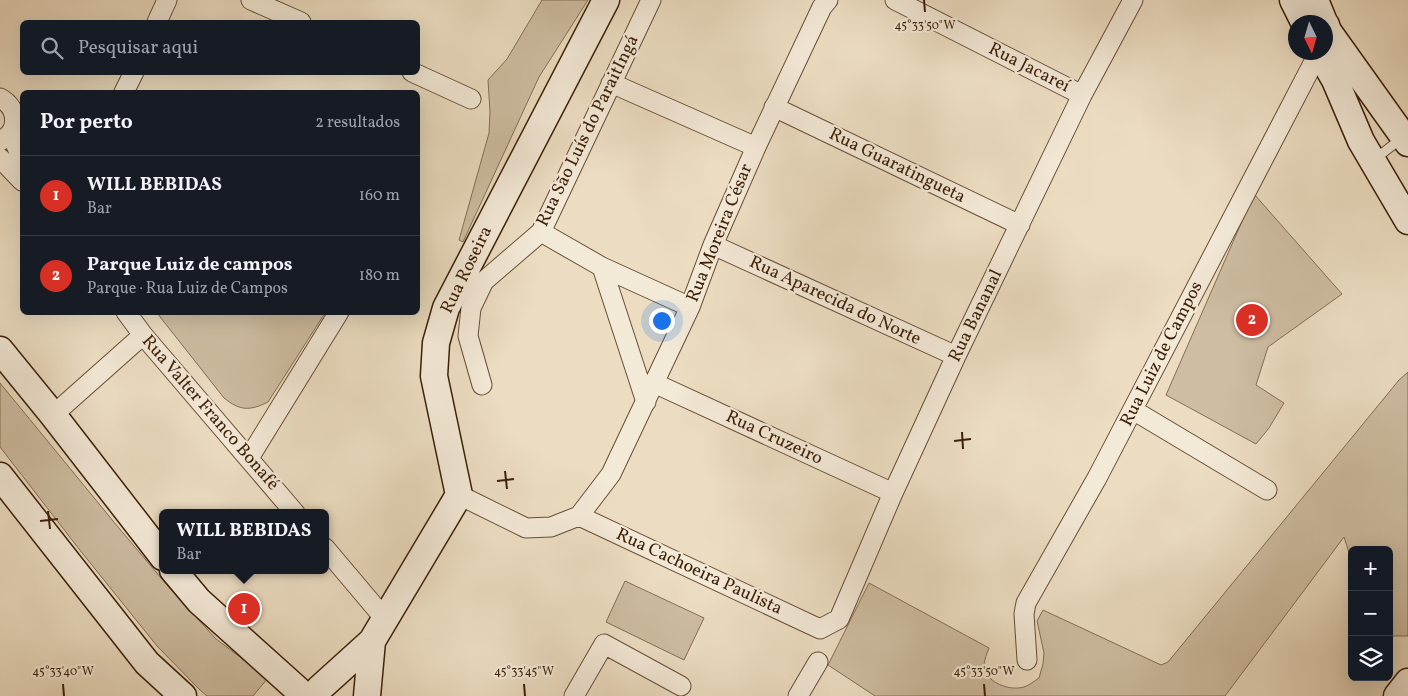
<!DOCTYPE html>
<html lang="pt">
<head>
<meta charset="utf-8">
<style>
  :root { --surface:#171b24; --page:#20242c; --text:#f1f3f6; --muted:#9ea1a6; --line:#363941; --accent:#d93025 }
  body { margin:0; font-family:Vollkorn,serif; background:var(--page); color:var(--text) }
  .controls { position:absolute; right:15px; bottom:15px; display:grid; overflow:hidden; border-radius:8px; box-shadow:0 5px 20px #0002 }
  .controls button { width:45px; height:45px; display:grid; place-items:center; padding:0; border:0; border-bottom:1px solid var(--line); background:var(--surface); color:var(--text); font:25px sans-serif }
  .compass { position:absolute; left:1288px; top:15px; width:45px; height:45px; border-radius:50%; background:var(--surface); box-shadow:0 5px 20px #0002; rotate:175deg }
  .you { position:absolute; left:661px; top:320px; width:18px; height:18px; margin:-12px; border:4px solid #fff; border-radius:50%; background:#1a73e8; box-shadow:0 0 0 8px #1a73e833 }
  .badge { display:grid; place-items:center; width:32px; height:32px; border-radius:50%; background:var(--accent); color:#fff; font-size:16px; font-weight:700 }
  .pin { position:absolute; translate:-50% -50%; border:2px solid #fff; box-shadow:0 1px 5px #0006 }
  .popup { position:absolute; left:159px; top:509px; width:170px; height:65px; box-sizing:border-box; display:grid; place-content:center; border-radius:8px; background:var(--surface); filter:drop-shadow(0 1px 4px #0005); font-size:16px; white-space:nowrap; color:var(--muted) }
  .popup b { font-size:19px; color:var(--text) }
  .popup::after { content:''; position:absolute; left:50%; top:100%; margin-left:-10px; border:10px solid transparent; border-top-color:var(--surface) }
  .list { margin:0; padding:0; list-style:none }
  h2 { display:flex; justify-content:space-between; align-items:center; height:65px; margin:0; padding:0 20px; font-size:21px }
  h2 small { font-size:16px; font-weight:400; color:var(--muted) }
  .list li { display:grid; grid-template-columns:32px 1fr auto; gap:15px; align-items:center; box-sizing:border-box; height:80px; padding:0 20px; border-top:1px solid var(--line) }
  .list b { display:block; font-size:19px; white-space:nowrap }
  .list p { margin:0; font-size:16px; white-space:nowrap; color:var(--muted) }
  .list em { font-size:16px; font-style:normal; color:var(--muted) }
  .icon { flex:none; width:28px; height:28px; fill:none; stroke:currentColor; stroke-width:2; stroke-linecap:round; stroke-linejoin:round }
  .map { position:relative; flex:none; width:1408px; height:696px; overflow:hidden }
  .search { position:absolute; background:var(--surface); box-shadow:0 5px 20px #0002; left:20px; top:20px; width:400px; height:55px; display:flex; align-items:center; gap:12px; box-sizing:border-box; padding:0 18px; border-radius:8px; color:var(--muted); font-size:19px }
  .panel { position:absolute; background:var(--surface); box-shadow:0 5px 20px #0002; left:20px; top:90px; width:400px; height:225px; border-radius:8px }
  .map>svg:first-child { display:block }
  .green { fill:#cebda2; stroke:#846e54 }
  .lines { fill:none; stroke-linecap:round; stroke-linejoin:round }
  .lane-casing { stroke:#674e36; stroke-width:11 }
  .street-casing { stroke:#674e36; stroke-width:21 }
  .secondary-casing { stroke:#3b1f07; stroke-width:29 }
  .lane { stroke:#f3e9d7; stroke-width:9 }
  .street { stroke:#f3e9d7; stroke-width:19 }
  .secondary { stroke:#f3e9d7; stroke-width:26 }
  .ticks { fill:none; stroke:#3b1f07; stroke-width:2 }
  .labels { text-anchor:middle; dominant-baseline:central; stroke-width:4.5; stroke-linejoin:round; paint-order:stroke }
  .street-label { font-size:18px; fill:#3b1f07; stroke:#f3e9d7 }
  .ticks-label { font-size:12px; text-anchor:middle; fill:#3b1f07; stroke:#f3e9d7; stroke-width:4.5; stroke-linejoin:round; paint-order:stroke }
</style>
</head>
<body>
<div class="map">
<svg width="1408" height="696" viewBox="0 0 1408 696">
  <rect width="100%" height="100%" fill="#ecddc2"/>
  <filter id="stains"><feTurbulence type="fractalNoise" baseFrequency=".004" numOctaves="4"/><feColorMatrix values="0 0 0 0 .2 0 0 0 0 .09 0 0 0 0 .02 0 0 0 .5 -.17"/></filter>
  <radialGradient id="worn" r=".72"><stop offset=".6" stop-color="#630" stop-opacity="0"/><stop offset="1" stop-color="#630" stop-opacity=".3"/></radialGradient>
  <path class="green" d="M542,0H588L539,77L463,242L459,240L489,133L490,112L488,80L507,59Z
    M1254,194L1342,294L1268,347L1256,385L1284,403L1269,428L1256,444L1166,395Z
    M157,313H325L268,402C250,411 240,411 224,398Z
    M1408,372V636H1389V550H1352V562L1344,537L1225,696H875L828,665L869,583L989,648C987,653 984,660 984,667C986,681 1005,689 1018,688C1026,688 1033,682 1039,678L1043,664L1044,653L1037,621L1043,610L1161,665L1168,662L1399,380Z
    M0,383L118,527L167,585L216,639L268,678L253,696H207L199,689L157,646L79,549L0,447Z
    M625,581L704,618L684,660L606,622Z"/>
  <g class="lines">
    <g class="lane-casing">
      <path id="lane" d="M1375,159L1402,138"/>
    </g>
    <g class="street-casing">
      <path id="street" d="M251,0L301,22
        M895,0L1082,95
        M157,22L167,0
        M412,72L471,99
        M611,83L756,147
        M124,92L134,72
        M0,98C19,108 20,132 0,141
        M774,107L1020,225
        M11,133L22,160
        M0,158L22,181
        M541,232L602,267L690,307
        M713,245L956,356
        M602,267L646,402
        M126,312L143,335L295,513
        M654,383L893,493
        M482,385L468,336L471,308L484,281L541,232L651,0
        M1133,410L1267,490
        M53,415L143,335
        M249,458L339,312
        M459,495L526,528L551,527L579,516
        M579,516L820,629L839,619L893,493L956,356L1082,95L1133,0
        M579,516L611,474L690,307L713,245L756,147L822,7L828,0
        M325,548L385,619
        M1027,660L1024,614L1026,603L1097,478L1319,52
        M574,696L604,644L681,686
        M798,696L818,662"/>
    </g>
    <g class="secondary-casing">
      <path id="secondary" d="M1293,0L1304,22
        M1315,0L1324,22
        M1326,25L1328,31L1408,143
        M1319,52L1335,80L1361,141L1408,221
        M0,350L53,415L163,557
        M0,476L147,663L183,696
        M173,570L199,601L298,690
        M319,689L372,641L459,495L434,376L436,343L446,308L606,0
        M367,696L372,641
        M1397,696L1408,682"/>
    </g>
    <use href="#lane" class="lane"/>
    <use href="#street" class="street"/>
    <use href="#secondary" class="secondary"/>
  </g>
  <path class="ticks" d="M924,0L925,12M962,432L963,449M954,441L971,439M505,471L507,489M497,481L514,479M48,511L50,529M40,521L58,519M63,684L64,696M524,684L525,696M984,684L985,696"/>
  <g class="labels">
    <g class="street-label">
      <text transform="translate(1029 68) rotate(27)">Rua Jacareí</text>
      <text transform="translate(588 131) rotate(-64)">Rua São Luís do ParaitIngá</text>
      <text transform="translate(897 166) rotate(26)">Rua Guaratingueta</text>
      <text transform="translate(720 233) rotate(-68)">Rua Moreira César</text>
      <text transform="translate(467 270) rotate(-64)">Rua Roseira</text>
      <text transform="translate(835 301) rotate(25)">Rua Aparecida do Norte</text>
      <text transform="translate(976 316) rotate(-64)">Rua Bananal</text>
      <text transform="translate(1162 354) rotate(-63)">Rua Luiz de Campos</text>
      <text transform="translate(210 413) rotate(49)">Rua Valter Franco Bonafé</text>
      <text transform="translate(774 438) rotate(25)">Rua Cruzeiro</text>
      <text transform="translate(699 572) rotate(25)">Rua Cachoeira Paulista</text>
    </g>
  </g>
  <g class="ticks-label">
    <text x="925" y="29">45°33'50"W</text>
    <text x="63" y="675">45°33'40"W</text>
    <text x="524" y="675">45°33'45"W</text>
    <text x="984" y="675">45°33'50"W</text>
  </g>
  <rect width="100%" height="100%" filter="url(#stains)"/>
  <rect width="100%" height="100%" fill="url(#worn)"/>
</svg>
<div class="controls">
<button>+</button>
<button>−</button>
<button><svg class="icon" aria-label="layers" viewBox="0 0 24 24"><path d="M12 4l9 5-9 5-9-5zM3 14l9 5 9-5"/></svg></button>
</div>
<svg class="compass" viewBox="-18 -18 36 36"><path d="M0-13l5 13h-10z" fill="#e53935"/><path d="M0 13l5-13h-10z" fill="#9ea1a6"/></svg>
<div class="you"></div>
<div class="pin badge" style="left:244px;top:609px">1</div>
<div class="popup"><b>WILL BEBIDAS</b>Bar</div>
<div class="pin badge" style="left:1252px;top:320px">2</div>
<div class="search"><svg class="icon" aria-label="search" viewBox="0 0 24 24"><circle cx="10" cy="10" r="6"/><path d="M15 15l6 6"/></svg>Pesquisar aqui</div>
<section class="panel">
<h2>Por perto<small>2 resultados</small></h2>
<ul class="list">
<li><span class="badge">1</span><div><b>WILL BEBIDAS</b><p>Bar</p></div><em>160 m</em></li>
<li><span class="badge">2</span><div><b>Parque Luiz de campos</b><p>Parque · Rua Luiz de Campos</p></div><em>180 m</em></li>
</ul>
</section>
</div>
</body>
</html>
